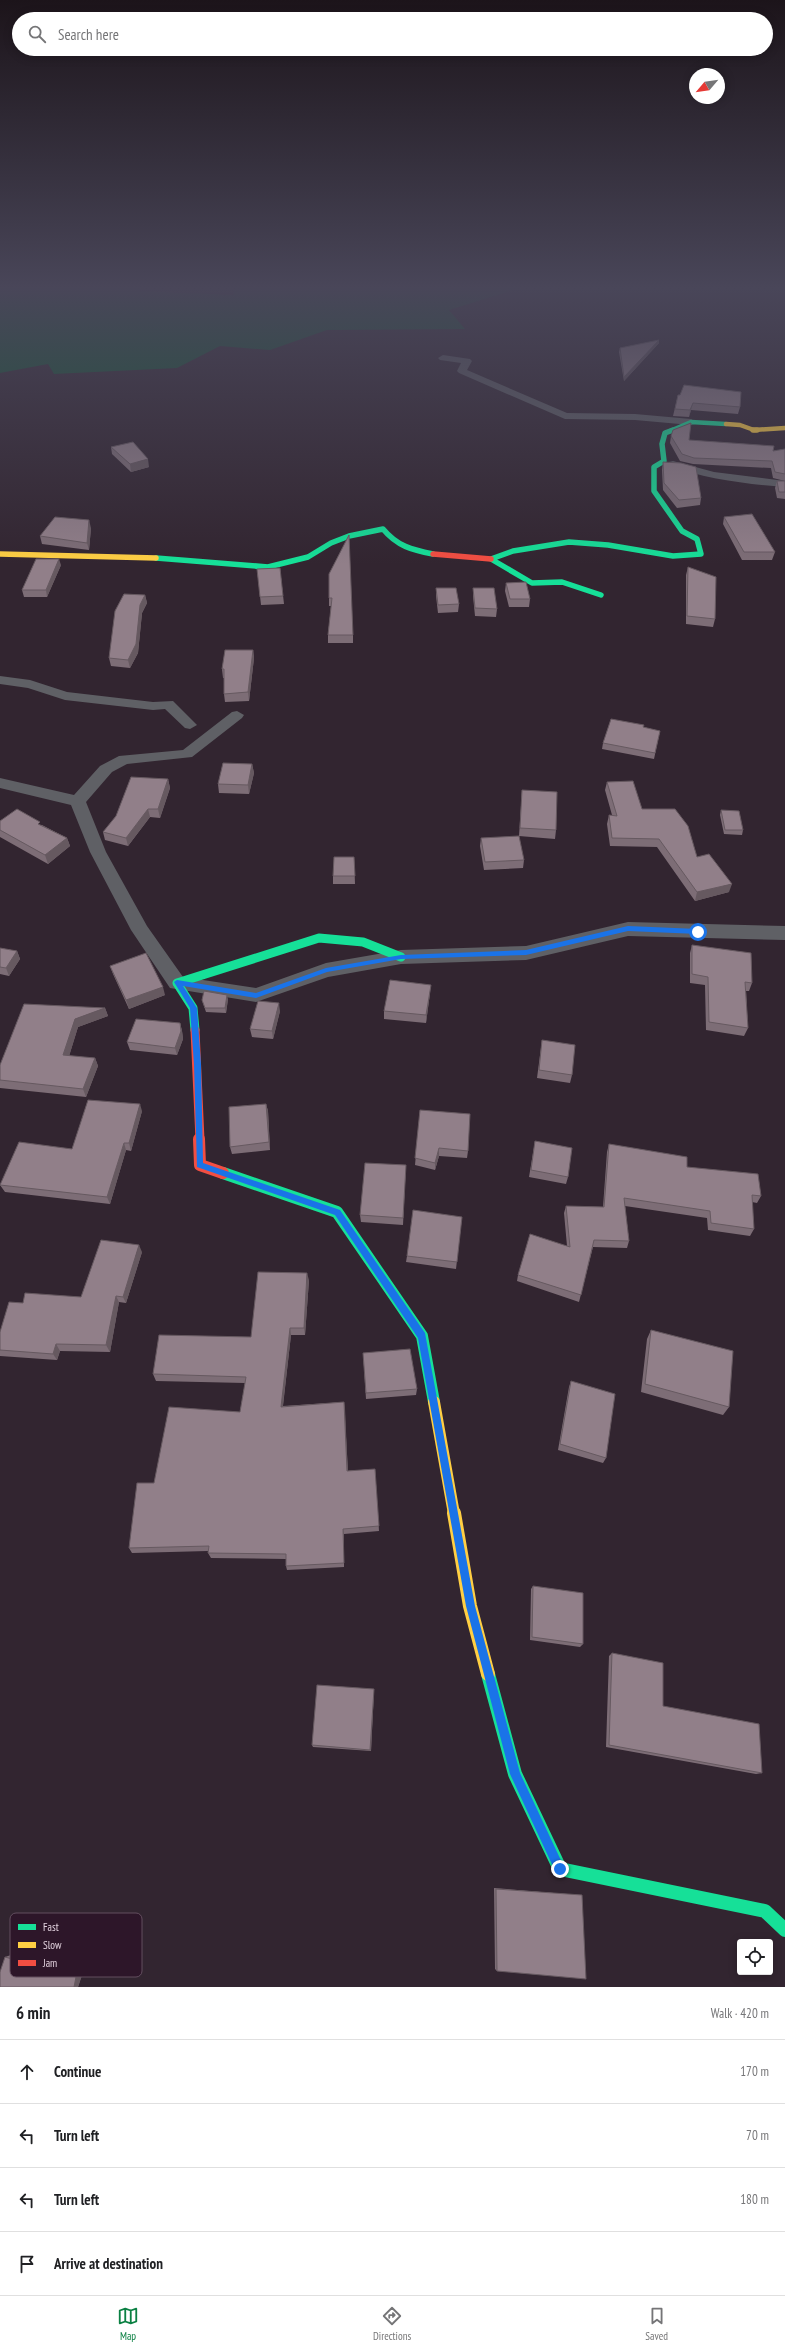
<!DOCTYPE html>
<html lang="en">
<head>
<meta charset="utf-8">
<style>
  :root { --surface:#fff; --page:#f6f6f6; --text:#202124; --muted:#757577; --line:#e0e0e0; --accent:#0b8043 }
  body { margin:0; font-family:"PT Sans Narrow",sans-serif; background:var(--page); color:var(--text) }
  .controls { position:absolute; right:12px; bottom:12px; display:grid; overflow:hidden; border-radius:4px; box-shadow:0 2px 10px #0003 }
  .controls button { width:36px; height:36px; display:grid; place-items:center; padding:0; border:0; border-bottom:1px solid var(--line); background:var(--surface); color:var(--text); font:20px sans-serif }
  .compass { position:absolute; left:689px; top:68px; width:36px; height:36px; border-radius:50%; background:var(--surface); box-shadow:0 2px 10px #0003; rotate:241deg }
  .stop { position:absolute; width:12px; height:12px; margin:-9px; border:3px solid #1a73e8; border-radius:50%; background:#fff }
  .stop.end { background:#1a73e8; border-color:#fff; box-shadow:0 1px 4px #0008 }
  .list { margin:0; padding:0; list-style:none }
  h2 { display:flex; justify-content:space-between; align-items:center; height:52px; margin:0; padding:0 16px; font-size:17px }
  h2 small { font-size:13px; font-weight:400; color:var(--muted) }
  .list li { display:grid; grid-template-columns:26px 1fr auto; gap:12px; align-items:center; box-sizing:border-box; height:64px; padding:0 16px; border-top:1px solid var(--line) }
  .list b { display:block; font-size:15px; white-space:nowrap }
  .list em { font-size:13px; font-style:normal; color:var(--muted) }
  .icon { flex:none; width:22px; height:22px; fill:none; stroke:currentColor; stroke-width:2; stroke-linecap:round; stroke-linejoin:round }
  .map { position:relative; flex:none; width:785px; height:1987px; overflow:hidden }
  .search { position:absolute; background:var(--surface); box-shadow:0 2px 10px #0003; left:12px; right:12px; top:12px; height:44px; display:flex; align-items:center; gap:10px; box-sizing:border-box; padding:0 14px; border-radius:22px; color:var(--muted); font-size:15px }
  .sheet { height:308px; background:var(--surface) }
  nav { display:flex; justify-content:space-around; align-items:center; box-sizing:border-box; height:56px; border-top:1px solid var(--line); background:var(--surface); font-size:11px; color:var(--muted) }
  nav a { display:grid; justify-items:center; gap:2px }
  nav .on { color:var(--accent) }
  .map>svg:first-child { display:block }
  .forest { fill:#0f5732 }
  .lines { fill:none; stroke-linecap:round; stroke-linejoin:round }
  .street { fill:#5f6065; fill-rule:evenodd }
  .fast-far4 { stroke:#16e098; stroke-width:4.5 }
  .fast-far3 { stroke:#16e098; stroke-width:5.5 }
  .fast-far2 { stroke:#16e098; stroke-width:9 }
  .fast-far1 { stroke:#16e098; stroke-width:12 }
  .fast { stroke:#16e098; stroke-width:14 }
  .slow-far3 { stroke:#ffcf43; stroke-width:4.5 }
  .slow-far2 { stroke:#ffcf43; stroke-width:5.5 }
  .slow-far1 { stroke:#ffcf43; stroke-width:12 }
  .slow { stroke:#ffcf43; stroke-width:14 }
  .jam-far2 { stroke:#f24e42; stroke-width:5.5 }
  .jam-far1 { stroke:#f24e42; stroke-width:9 }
  .jam { stroke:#f24e42; stroke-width:12 }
  .wall { fill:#7d6d76 }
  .shaded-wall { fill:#665960 }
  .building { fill:#917f89; stroke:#665960 }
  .route { fill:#1a73e8 }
  .key { fill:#2d1629; stroke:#634e5f; stroke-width:1 }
  .key-label { font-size:11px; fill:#e1d1dd }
</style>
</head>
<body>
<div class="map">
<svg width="785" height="1987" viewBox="0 0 785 1987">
  <rect width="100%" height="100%" fill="#322530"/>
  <path class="forest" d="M0,286H142L139,291L233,295L236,286H526L449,310L465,329L327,330L270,350L220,346L177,368L54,374L48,364L0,373Z"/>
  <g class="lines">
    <path class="street" d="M443,355L470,359L472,361L467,370L567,413L635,414L691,419L696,422L691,425L635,420L565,419L459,373L457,371L461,363L440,360L438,358Z
      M673,461L714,472L785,481V487C745,484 707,479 669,466V462Z
      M0,676L30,680L67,692L153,702L173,701L197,725L190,729L185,728L165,709L153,710L65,700L28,688L0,684Z
      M237,711L244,715L242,718L192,757L127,764L112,772L86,802L106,852L147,926L183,977L256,988L326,963L401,950L526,946L628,922L785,926V940L628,936L526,960L401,964L328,977L256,1002L170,988L131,930L90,852L71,805L0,788V778L74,795L100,766L119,756L183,750L232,712Z"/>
    <path class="fast-far4" d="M670,431L691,422L726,424"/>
    <path class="fast-far3" d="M156,558L268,567L308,557L331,543L349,536L383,529C397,546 412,550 433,554
      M601,595L562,582L532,583L491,559L513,551L569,542L608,545L673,556L701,554L697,539L682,531L654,491V467L664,461L662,444L665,433L673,430"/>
    <path class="fast-far2" d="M195,1030L193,1008L177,983L319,938L363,942L401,957"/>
    <path class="fast-far1" d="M223,1173L337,1212L422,1336L434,1402"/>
    <path class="fast" d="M488,1674L515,1774L560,1869L765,1911L785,1930"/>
    <path class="slow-far3" d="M726,424L740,425L754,430L785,428"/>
    <path class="slow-far2" d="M753,430H757
      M0,554L156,558"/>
    <path class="slow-far1" d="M434,1402L454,1514"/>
    <path class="slow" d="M454,1513L470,1606L488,1674"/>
    <path class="jam-far2" d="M433,554L491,559"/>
    <path class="jam-far1" d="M195,1030L200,1140"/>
    <path class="jam" d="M199,1139L200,1165L223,1173"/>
  </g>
  <path class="wall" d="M659,340V343L624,381L619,352L620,348Z
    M678,395L740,407L738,414L691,410L689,417L673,416Z
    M671,436L689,440L773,451L785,449V481L773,478L771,468L693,464L680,461L670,443Z
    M111,447L149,467L131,472L112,454Z
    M663,462L701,498L700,505L677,508L663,490L662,470Z
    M777,481H785V499L777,498L775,488Z
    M724,517L775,552L772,560H742L723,524Z
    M91,528L89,550L42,544L40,536Z
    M61,565L47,597H24L22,590Z
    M688,567L715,619L713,627L686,624V575Z
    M280,568L284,604L261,605L257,569Z
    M329,574L353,635V643H328V635L331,606H329Z
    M506,583L530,599L529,607H509L505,591Z
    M436,588L459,604L458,612L438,613L436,596Z
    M473,588L497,609L496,617L475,616L473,596Z
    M145,595L147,603L142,613L138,653L130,668L111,666L109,658Z
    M253,650L254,658L249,701L225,702L224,694V678H223L222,669Z
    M643,727L660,731L654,759L602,749L603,743Z
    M252,764L254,773L249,794L219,793L218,784Z
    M168,779L170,788L160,818L150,817L128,846L105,840L103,832Z
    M607,782L642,809L697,857L729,892L695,901L657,847L610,846L607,824L609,815H612L605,790Z
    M522,790L556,830L555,839L519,836Z
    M721,810L743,830L742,835L724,834L720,815Z
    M0,821L42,825L67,838L70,846L48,864L0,837Z
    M481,838L524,860L523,868L484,870L480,846Z
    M354,857L355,884H333V876Z
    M692,945L752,983L749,991H746L748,1028L744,1036L706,1030L705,985L690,983V953Z
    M0,948L17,951L20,959L9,976L0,974Z
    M110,966L165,995L129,1009L113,974Z
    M430,993L426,1023L384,1019V1011Z
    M228,999L226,1013L206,1012L202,1000Z
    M105,1008L108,1016L78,1027L69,1056L95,1058L98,1066L86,1097L0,1088V1065Z
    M280,1011L273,1039L252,1037L250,1029Z
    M180,1023L182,1031L183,1039L177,1055L130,1050L127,1042Z
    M542,1040L572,1075L570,1083L537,1078Z
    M266,1104L268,1111L270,1150L232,1154L230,1147Z
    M420,1110L468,1151L467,1158L439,1156L435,1170L415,1165Z
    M142,1111L131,1151L126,1150L110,1204L5,1192L0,1185L72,1149Z
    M535,1141L568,1177L566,1184L529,1177Z
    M609,1144L687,1167L761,1196L757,1203L752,1202L754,1229L750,1236L708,1230L707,1218L625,1206L629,1241L627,1248L593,1247L579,1302L517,1281L518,1275L567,1246L564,1213L566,1206L603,1207L607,1152Z
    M406,1165L403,1225L361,1222L360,1215Z
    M462,1217L456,1269L406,1262L407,1256Z
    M142,1252L126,1303L119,1302L110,1352L60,1351L57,1360L0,1356V1350L23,1303L81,1297Z
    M309,1280L305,1335H291L283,1406L344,1402L348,1471L375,1469L379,1531L344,1534V1567L287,1570L286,1566V1559L211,1558L208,1553V1551L132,1553L129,1548L154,1483L240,1412L245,1383L156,1381L153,1374L251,1337Z
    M651,1330L729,1407L723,1415L641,1392L647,1339Z
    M363,1353L417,1389L416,1395L366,1399Z
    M571,1381L606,1458L603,1463L558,1450L569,1387Z
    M533,1586L583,1644L580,1647L530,1640L531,1589Z
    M612,1653L663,1706L762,1773L756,1774L606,1747L609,1656Z
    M374,1689L371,1751L313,1747L312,1745Z
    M494,1888L578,1895L497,1971L495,1969Z
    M11,1955L82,1975L78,1987L5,1957Z"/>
  <path class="shaded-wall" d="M659,340V343L624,381V377Z
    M693,403L689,417L690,410Z
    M148,459L149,467L131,472L130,464Z
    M89,520L91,528L89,550L87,543Z
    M59,559L61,565L47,597L46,590Z
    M145,595L147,603L142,613L138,653L130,668L128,660L140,605Z
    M253,650L254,658L249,701L248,692Z
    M252,764L254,773L249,794L248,785Z
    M168,779L170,788L160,818L158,809Z
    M148,809L150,817L128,846L126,838Z
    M67,838L70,846L48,864L45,855Z
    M732,884L729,892L695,901L697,892Z
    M17,951L20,959L9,976L6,968Z
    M431,985L430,993L426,1023V1015Z
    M163,987L165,995L129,1009L126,1000Z
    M227,995L228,999L226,1013L225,1008Z
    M279,1003L280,1011L273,1039L272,1031Z
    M105,1008L108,1016L78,1027L67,1063L63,1055L75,1019Z
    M180,1023L182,1031L183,1039L177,1055L175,1048Z
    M95,1058L98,1066L86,1097L83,1089Z
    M140,1104L142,1111L131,1151L129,1143Z
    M266,1104L268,1111L270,1150L269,1142Z
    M124,1143L126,1150L110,1204L107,1197Z
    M439,1148V1156L435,1170V1163Z
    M139,1245L142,1252L126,1303L123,1297Z
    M307,1273L309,1280L305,1335L304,1328Z
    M116,1296L119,1302L110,1352L106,1345Z
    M290,1328L291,1335L282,1413L281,1407Z
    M56,1344L60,1351L57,1360L53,1354Z
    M344,1402L345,1408L348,1477L347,1471Z
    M343,1529L344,1534V1567V1563Z
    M374,1689V1691L371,1751L370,1750Z
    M82,1975L78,1987H74L76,1977Z"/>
  <path class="building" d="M659,340L624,377L620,348Z
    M684,385L741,392L740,407L693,403L690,410L675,409L678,395H680Z
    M691,423L689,440L774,446L773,451L785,449V474L775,472L772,461L694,458L682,454L671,436L673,430Z
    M133,442L148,459L130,464L111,447Z
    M663,462L681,463L696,467L701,498L679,500L664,483Z
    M777,481H785V492H779Z
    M752,514L775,552H744L724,517Z
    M55,517L89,520L87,543L40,536Z
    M349,535L353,635H328L332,598H329V574Z
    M36,559H59L46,590H22Z
    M688,567L716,577L715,619L687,616Z
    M280,568L283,596L260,597L257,569Z
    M526,582L530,599H510L506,583Z
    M436,588H456L459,604L438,605Z
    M473,588H494L497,609L475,608Z
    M124,594L145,595L140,605L136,644L128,660L109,658L115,611Z
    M225,650H253L248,692L224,694V669H222Z
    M611,719L644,725L643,727L660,731L655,753L603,743Z
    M223,763L252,764L248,785L218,784Z
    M131,777L168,779L158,809H148L126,838L103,832L116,816Z
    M633,781L642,809H675L688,826L697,857L709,854L732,884L697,892L659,839L612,838L609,815L617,816L607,782Z
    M522,790L557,792L556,830L520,828Z
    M17,809L40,822L38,824L67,838L45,855L0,830V821Z
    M721,810L739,811L743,830H725Z
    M519,836L524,860L485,862L481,838Z
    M334,857H354L355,876H333Z
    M692,945L751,953L752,983L745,982L748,1028L709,1022L708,977L692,974Z
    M0,948L17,951L6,968L0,967Z
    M146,953L163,987L126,1000L110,966Z
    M390,980L431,985L426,1015L384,1011Z
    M204,991L227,995L225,1008H205L202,1000Z
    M258,1001L279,1003L272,1031L250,1029Z
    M24,1004L105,1008L75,1019L63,1055L95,1058L83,1089L0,1080V1065Z
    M136,1019L180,1023L181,1031L175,1048L127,1042Z
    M542,1040L575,1045L572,1075L539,1070Z
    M88,1100L140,1104L129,1143H124L107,1197L0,1185L19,1142L72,1149Z
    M266,1104L269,1142L230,1147L229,1107Z
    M420,1110L470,1114L468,1151L439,1148L435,1163L415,1158Z
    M535,1141L572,1148L568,1177L531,1170Z
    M609,1144L687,1157V1167L758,1174L761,1196L752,1195L754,1229L711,1223L710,1211L624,1198L629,1241L594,1240L581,1295L518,1275L530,1234L570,1247L566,1206L604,1207Z
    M365,1163L406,1165L403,1218L360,1215Z
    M413,1210L462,1217L457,1262L407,1256Z
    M101,1240L139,1245L123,1297L116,1296L106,1345L56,1344L53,1354L0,1350V1332L9,1302L23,1303L25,1293L81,1297Z
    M258,1272L307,1273L304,1328H290L281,1407L344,1402L347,1471L375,1469L379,1526L343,1529L344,1563L286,1566V1554L208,1553L209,1546L129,1548L137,1483H154L169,1407L240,1412L246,1377L153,1374L159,1335L251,1337Z
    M651,1330L733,1351L729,1407L645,1384Z
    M410,1349L417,1389L366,1393L363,1353Z
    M571,1381L615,1394L606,1458L560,1444Z
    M533,1586L583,1593V1644L532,1637Z
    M612,1653L663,1663V1706L759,1724L762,1773L609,1745Z
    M317,1685L374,1689L370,1750L312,1745Z
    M496,1889L582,1895L586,1979L497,1971Z
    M5,1957L76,1977L74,1987H0V1972Z"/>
  <linearGradient id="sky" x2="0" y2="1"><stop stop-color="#1c141a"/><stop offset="0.51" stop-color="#494659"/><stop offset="1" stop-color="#494659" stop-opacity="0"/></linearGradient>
  <rect width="785" height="564" fill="url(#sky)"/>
  <path class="route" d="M628,926L698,929L701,932L698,934L628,931L526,955L401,959L327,972L256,998L183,986L197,1008L201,1064L203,1163L340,1210L425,1333L475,1606L520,1773L565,1869L560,1875L556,1873L510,1774L466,1606L418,1338L335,1215L197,1167L194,1064L190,1008L174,982L177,980L256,993L326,968L401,955L526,950Z"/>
  <rect x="10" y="1913" width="132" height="64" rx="6" class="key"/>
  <rect x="18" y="1924" width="18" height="6" fill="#16e098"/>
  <rect x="18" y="1942" width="18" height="6" fill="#ffcf43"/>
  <rect x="18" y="1960" width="18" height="6" fill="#f24e42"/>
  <g class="key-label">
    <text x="43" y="1931">Fast</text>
    <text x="43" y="1949">Slow</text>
    <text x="43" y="1967">Jam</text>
  </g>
</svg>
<div class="controls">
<button><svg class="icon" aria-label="locate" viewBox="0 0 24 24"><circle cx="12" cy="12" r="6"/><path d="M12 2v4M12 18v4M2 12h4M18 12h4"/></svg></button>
</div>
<svg class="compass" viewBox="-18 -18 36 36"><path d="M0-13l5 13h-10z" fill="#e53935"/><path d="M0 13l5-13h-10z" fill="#757577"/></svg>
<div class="stop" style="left:698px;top:932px"></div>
<div class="stop end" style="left:560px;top:1869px"></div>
<div class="search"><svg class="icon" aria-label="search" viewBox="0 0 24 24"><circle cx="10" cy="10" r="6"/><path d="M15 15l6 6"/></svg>Search here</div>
</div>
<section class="sheet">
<h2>6 min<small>Walk · 420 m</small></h2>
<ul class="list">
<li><svg class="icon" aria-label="ahead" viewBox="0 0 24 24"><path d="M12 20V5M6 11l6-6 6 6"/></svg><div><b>Continue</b></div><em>170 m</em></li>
<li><svg class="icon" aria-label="left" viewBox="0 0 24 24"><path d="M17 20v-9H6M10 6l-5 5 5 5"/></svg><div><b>Turn left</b></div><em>70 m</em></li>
<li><svg class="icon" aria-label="left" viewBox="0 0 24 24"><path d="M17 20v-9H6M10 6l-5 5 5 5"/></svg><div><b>Turn left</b></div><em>180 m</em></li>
<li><svg class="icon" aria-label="arrive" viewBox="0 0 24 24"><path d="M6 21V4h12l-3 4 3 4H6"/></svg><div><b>Arrive at destination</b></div></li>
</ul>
</section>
<nav>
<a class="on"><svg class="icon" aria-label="map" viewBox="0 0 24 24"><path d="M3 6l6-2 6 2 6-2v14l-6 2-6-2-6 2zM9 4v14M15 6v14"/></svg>Map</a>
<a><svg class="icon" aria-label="directions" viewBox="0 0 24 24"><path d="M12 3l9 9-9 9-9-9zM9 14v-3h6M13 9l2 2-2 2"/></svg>Directions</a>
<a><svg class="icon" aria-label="saved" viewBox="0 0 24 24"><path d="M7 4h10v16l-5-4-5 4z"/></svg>Saved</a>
</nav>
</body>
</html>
